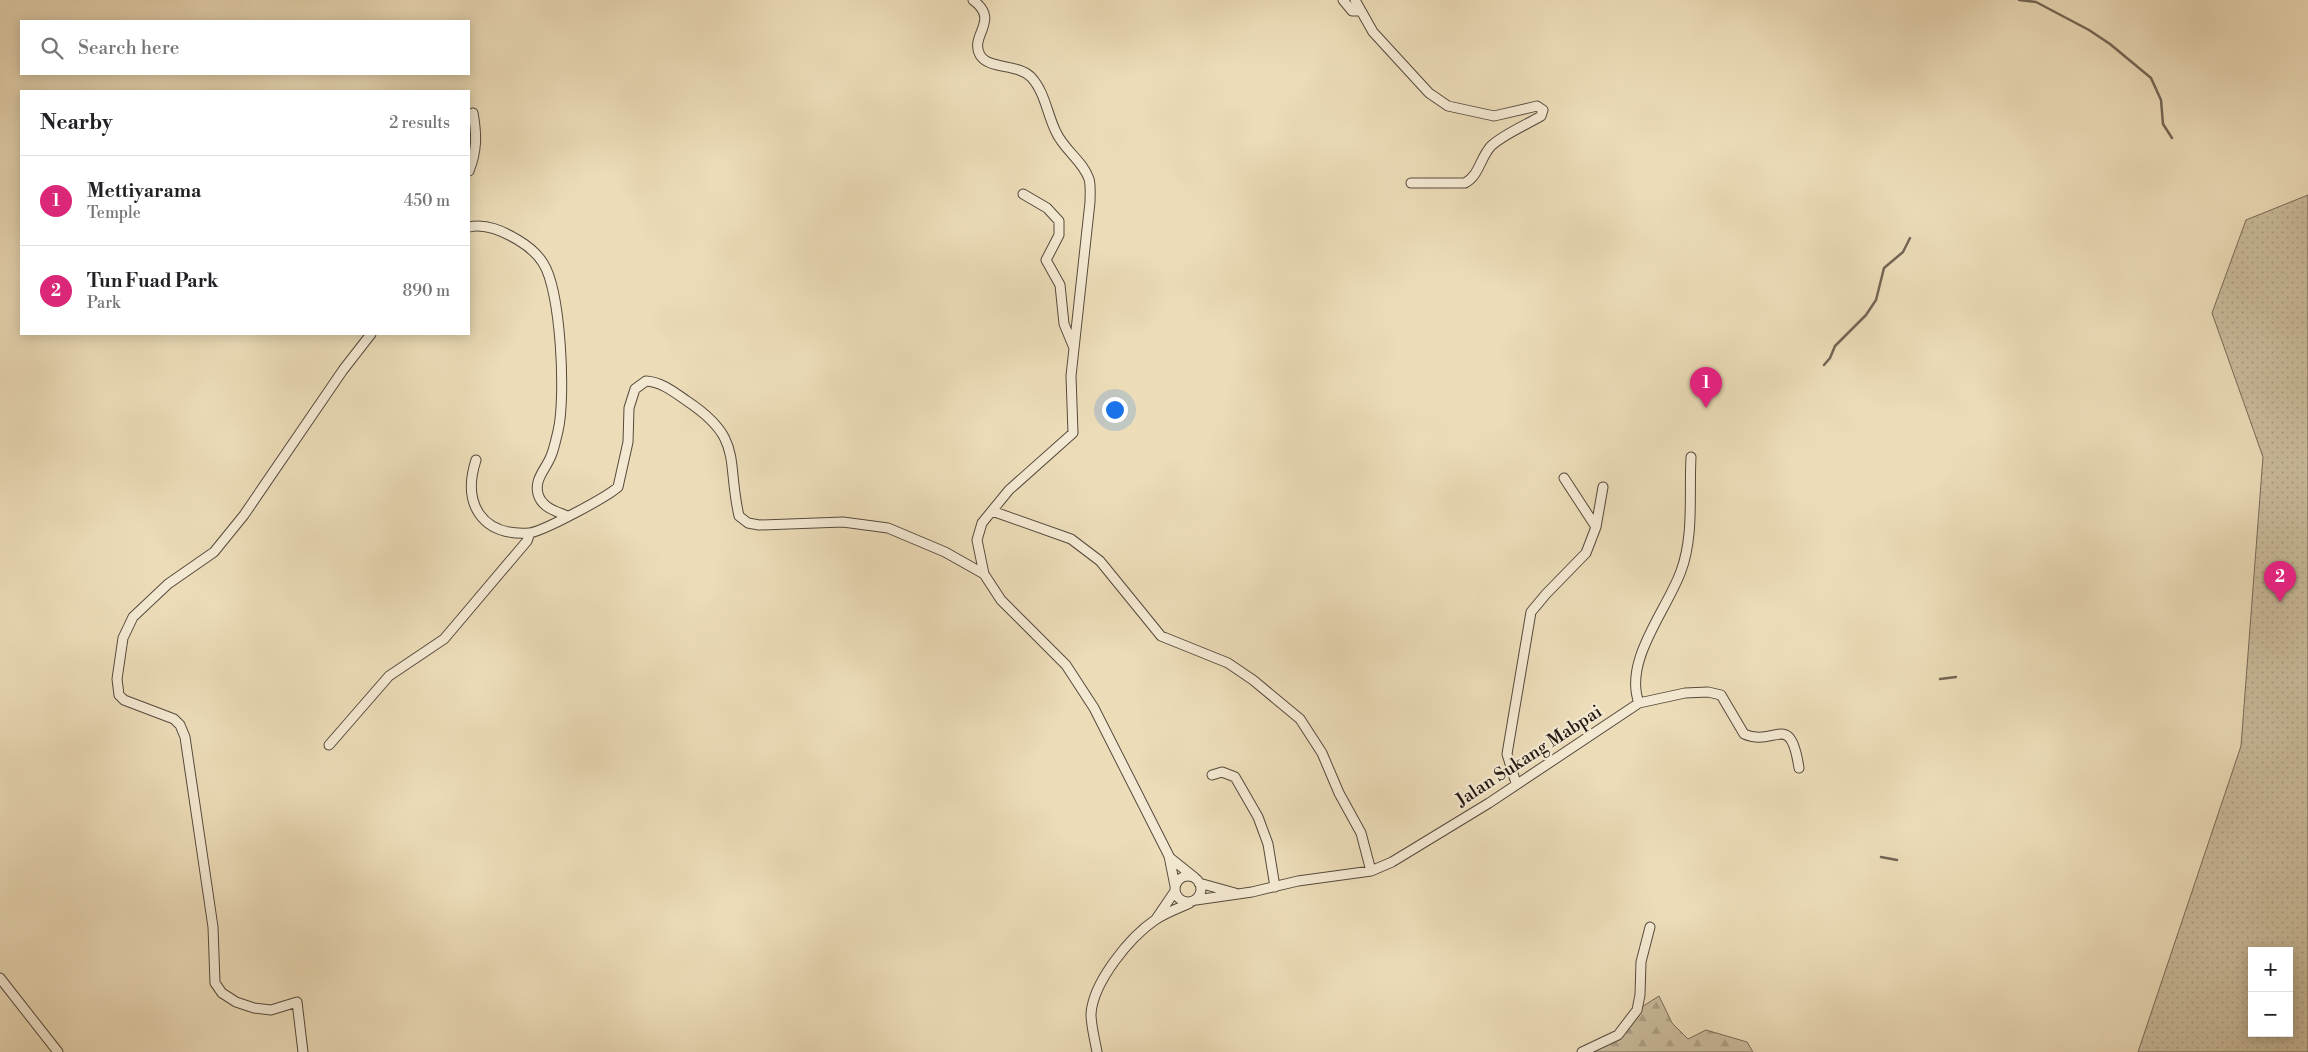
<!DOCTYPE html>
<html lang="en">
<head>
<meta charset="utf-8">
<style>
  :root { --surface:#fff; --page:#f2f2f2; --text:#202124; --muted:#757577; --line:#e0e0e0; --accent:#db2777 }
  body { margin:0; font-family:"Libre Bodoni",serif; background:var(--page); color:var(--text) }
  .controls { position:absolute; right:15px; bottom:15px; display:grid; overflow:hidden; border-radius:0px; box-shadow:0 2px 12px #0003 }
  .controls button { width:45px; height:45px; display:grid; place-items:center; padding:0; border:0; border-bottom:1px solid var(--line); background:var(--surface); color:var(--text); font:25px sans-serif }
  .you { position:absolute; left:1114px; top:409px; width:18px; height:18px; margin:-12px; border:4px solid #fff; border-radius:50%; background:#1a73e8; box-shadow:0 0 0 8px #1a73e833 }
  .badge { display:grid; place-items:center; width:32px; height:32px; border-radius:50%; background:var(--accent); color:#fff; font-size:16px; font-weight:700 }
  .pin { position:absolute; translate:-50% -41px; filter:drop-shadow(0 1px 2px #0008) }
  .pin::after { content:''; position:absolute; top:26px; width:18px; height:15px; background:inherit; clip-path:polygon(0 0,100% 0,50% 100%) }
  .list { margin:0; padding:0; list-style:none }
  h2 { display:flex; justify-content:space-between; align-items:center; height:65px; margin:0; padding:0 20px; font-size:21px }
  h2 small { font-size:16px; font-weight:400; color:var(--muted) }
  .list li { display:grid; grid-template-columns:32px 1fr auto; gap:15px; align-items:center; box-sizing:border-box; height:90px; padding:0 20px; border-top:1px solid var(--line) }
  .list b { display:block; font-size:19px; white-space:nowrap }
  .list p { margin:0; font-size:16px; white-space:nowrap; color:var(--muted) }
  .list em { font-size:16px; font-style:normal; color:var(--muted) }
  .icon { flex:none; width:28px; height:28px; fill:none; stroke:currentColor; stroke-width:2; stroke-linecap:round; stroke-linejoin:round }
  .map { position:relative; flex:none; width:2308px; height:1052px; overflow:hidden }
  .search { position:absolute; background:var(--surface); box-shadow:0 2px 12px #0003; left:20px; top:20px; width:450px; height:55px; display:flex; align-items:center; gap:12px; box-sizing:border-box; padding:0 18px; border-radius:0px; color:var(--muted); font-size:19px }
  .panel { position:absolute; background:var(--surface); box-shadow:0 2px 12px #0003; left:20px; top:90px; width:450px; height:245px; border-radius:0px }
  .map>svg:first-child { display:block }
  .forest { fill:url(#forest-firs); stroke:#776a58 }
  .park { fill:url(#park-dots); stroke:#776a58; fill-rule:evenodd }
  .lines { fill:none; stroke-linecap:round; stroke-linejoin:round }
  .stream { stroke:#736655; stroke-width:2.5 }
  .minor-casing { stroke:#564a3d; stroke-width:11 }
  .minor { stroke:#f3e8d1; stroke-width:9 }
  .labels { text-anchor:middle; dominant-baseline:central; stroke-width:4.5; stroke-linejoin:round; paint-order:stroke }
  .street-label { font-size:18px; fill:#241914; stroke:#f3e8d1 }
</style>
</head>
<body>
<div class="map">
<svg width="2308" height="1052" viewBox="0 0 2308 1052">
  <defs>
    <pattern id="forest-firs" width="22" height="20" patternUnits="userSpaceOnUse" patternTransform="scale(1.25)"><rect width="22" height="20" fill="#cabb9c"/><path d="M5 1l3.5 6h-7zM16 11l3.5 6h-7z" fill="#ada086"/></pattern>
    <pattern id="park-dots" width="8" height="8" patternUnits="userSpaceOnUse" patternTransform="scale(1.25)"><rect width="8" height="8" fill="#cabb9c"/><path d="M2 2h.1M6 6h.1" fill="none" stroke="#ada086" stroke-width="1.8" stroke-linecap="round"/></pattern>
  </defs>
  <rect width="100%" height="100%" fill="#ecdcb8"/>
  <filter id="stains"><feTurbulence type="fractalNoise" baseFrequency=".004" numOctaves="4"/><feColorMatrix values="0 0 0 0 .2 0 0 0 0 .09 0 0 0 0 .02 0 0 0 .5 -.17"/></filter>
  <radialGradient id="worn" r=".72"><stop offset=".6" stop-color="#630" stop-opacity="0"/><stop offset="1" stop-color="#630" stop-opacity=".3"/></radialGradient>
  <path class="forest" d="M1659,996L1672,1023L1688,1039L1706,1030L1747,1042L1753,1052H1583L1618,1035L1637,1010Z"/>
  <path class="park" d="M2308,195V1052H2138L2241,746L2263,457L2212,313L2246,220ZM2252,951H2289V1033H2252Z"/>
  <g class="lines">
    <path class="stream" d="M2019,0L2036,2L2089,30L2110,44L2151,78L2161,100L2163,124L2172,138
      M1824,365L1830,358L1835,346L1866,315L1876,300L1884,268L1903,252L1910,238
      M1940,679L1956,677
      M1881,857L1897,860"/>
    <g class="minor-casing">
      <path id="minor" d="M973,0C1001,21 969,35 980,55C989,70 1017,63 1031,77C1045,92 1047,114 1056,132C1064,150 1083,161 1089,179C1091,186 1090,195 1090,202L1071,376L1073,433L1009,490L982,523L977,540L984,574
        M1343,0L1352,11H1359
        M1355,0L1373,32L1429,93L1448,106L1494,116L1537,106L1543,110L1541,116C1526,125 1504,134 1491,146C1480,158 1479,176 1465,183H1411
        M469,171C477,151 477,135 473,113
        M1023,194L1047,208L1059,221V235L1046,260L1060,285L1064,324L1074,348
        M469,227C486,223 503,231 518,240C528,246 537,253 543,263C561,290 566,398 558,431C556,439 554,449 551,456C546,469 534,479 538,494C542,508 556,511 567,516
        M476,460C462,503 481,536 529,533C542,532 607,497 618,487L628,442L629,408L635,389L646,381C662,382 674,392 687,401C744,439 726,459 739,516L748,523L759,525L843,522L888,528L945,552L984,574L1001,600L1066,665L1094,708L1169,856L1175,886
        M1564,478L1596,527
        M992,511L1071,539L1100,561L1161,636L1228,663L1253,680L1300,719L1322,753L1339,793L1361,833L1371,871
        M1639,703C1623,661 1667,610 1681,571C1694,536 1689,495 1691,457
        M329,745L389,676L444,639L527,541L530,533
        M1212,775L1222,772L1235,777L1258,817L1268,844L1275,887
        M1516,783L1507,754L1531,612L1546,594L1586,553L1596,527L1603,487
        M1169,857L1194,877
        M1175 889a13 13 0 1 1 26 0a13 13 0 1 1-26 0Z
        M1199,883L1235,893
        M1196,900L1252,892L1298,881L1371,871L1392,862L1489,803L1639,703L1685,693L1708,692L1721,695L1744,734C1775,748 1790,709 1799,768
        M1156,919L1175,891
        M0,978L58,1052
        M303,1052L297,1002L271,1010L254,1008L236,1002L222,993L215,983L213,927L185,737L180,725L174,719L124,700L119,695L117,679L123,638L133,617L168,584L214,552L244,515L343,370L371,334
        M1097,1052C1095,1040 1091,1026 1091,1014C1093,982 1130,937 1155,920C1165,913 1179,908 1190,903
        M1582,1052L1618,1035L1637,1010L1640,995L1641,962L1650,927"/>
    </g>
    <use href="#minor" class="minor"/>
  </g>
  <g class="labels">
    <g class="street-label">
      <text transform="translate(1529 756) rotate(-33)">Jalan Sukang Mabpai</text>
    </g>
  </g>
  <rect width="100%" height="100%" filter="url(#stains)"/>
  <rect width="100%" height="100%" fill="url(#worn)"/>
</svg>
<div class="controls">
<button>+</button>
<button>−</button>
</div>
<div class="you"></div>
<div class="pin badge" style="left:1706px;top:408px">1</div>
<div class="pin badge" style="left:2280px;top:602px">2</div>
<div class="search"><svg class="icon" aria-label="search" viewBox="0 0 24 24"><circle cx="10" cy="10" r="6"/><path d="M15 15l6 6"/></svg>Search here</div>
<section class="panel">
<h2>Nearby<small>2 results</small></h2>
<ul class="list">
<li><span class="badge">1</span><div><b>Mettiyarama</b><p>Temple</p></div><em>450 m</em></li>
<li><span class="badge">2</span><div><b>Tun Fuad Park</b><p>Park</p></div><em>890 m</em></li>
</ul>
</section>
</div>
</body>
</html>
